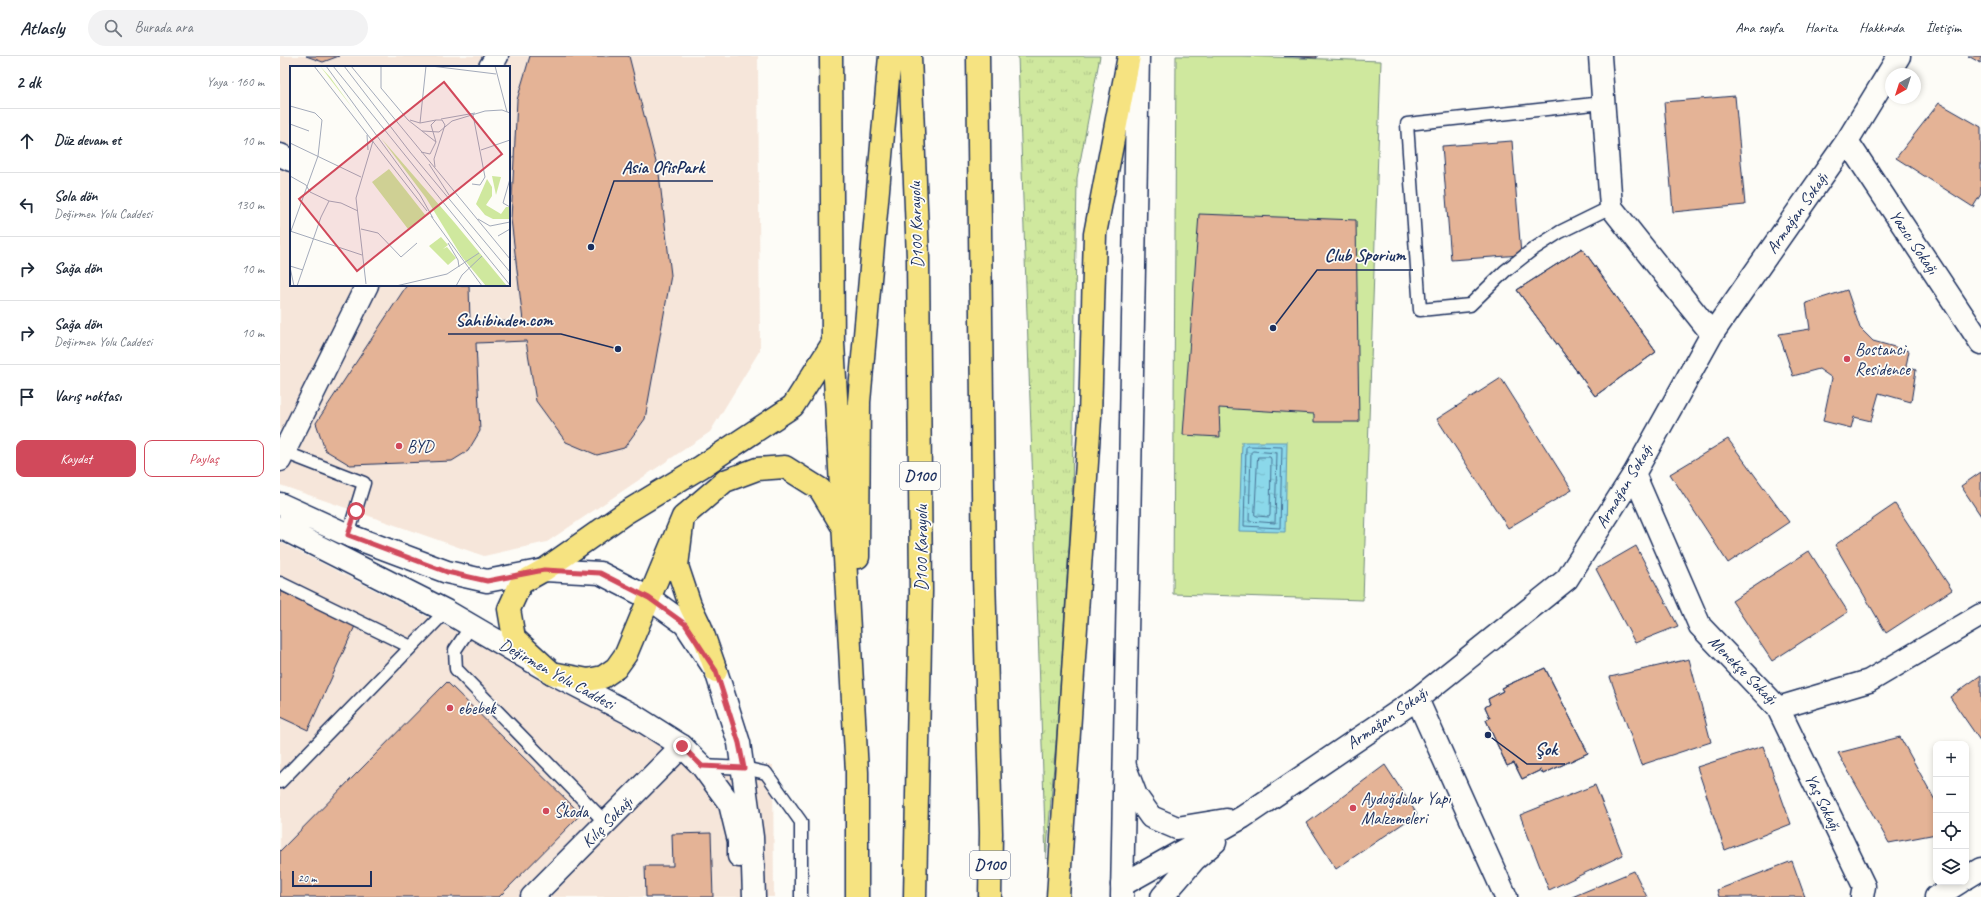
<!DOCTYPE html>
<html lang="tr">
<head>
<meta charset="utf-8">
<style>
  :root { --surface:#fff; --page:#f2f2f3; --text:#1f2937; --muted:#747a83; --line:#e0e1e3; --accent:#d1495b }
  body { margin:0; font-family:Caveat,sans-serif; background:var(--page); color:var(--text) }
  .controls { position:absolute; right:12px; bottom:12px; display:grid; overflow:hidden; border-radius:8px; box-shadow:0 2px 6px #0003 }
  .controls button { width:36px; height:36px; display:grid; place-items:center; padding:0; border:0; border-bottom:1px solid var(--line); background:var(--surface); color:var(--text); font:20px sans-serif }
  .compass { position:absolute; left:1605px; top:12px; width:36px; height:36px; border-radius:50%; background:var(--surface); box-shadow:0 2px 6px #0003; rotate:219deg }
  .scale { position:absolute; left:12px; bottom:10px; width:80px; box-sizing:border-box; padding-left:4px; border:2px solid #1b2f5e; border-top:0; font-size:11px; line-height:14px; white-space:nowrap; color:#1b2f5e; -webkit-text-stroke:3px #fdfcf7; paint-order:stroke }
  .stop { position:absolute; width:12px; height:12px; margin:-9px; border:3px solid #d1495b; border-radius:50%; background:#fff }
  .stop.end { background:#d1495b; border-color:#fff; box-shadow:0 1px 4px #0008 }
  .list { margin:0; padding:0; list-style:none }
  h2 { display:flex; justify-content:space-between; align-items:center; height:52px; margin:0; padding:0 16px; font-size:17px }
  h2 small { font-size:13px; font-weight:400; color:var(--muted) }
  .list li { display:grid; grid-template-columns:26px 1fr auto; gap:12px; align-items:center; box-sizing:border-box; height:64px; padding:0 16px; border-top:1px solid var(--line) }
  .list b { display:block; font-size:15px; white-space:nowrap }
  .list p { margin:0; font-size:13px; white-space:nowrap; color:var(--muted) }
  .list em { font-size:13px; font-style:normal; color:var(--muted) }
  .actions { display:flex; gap:8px; padding:12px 16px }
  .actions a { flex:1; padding:9px 0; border:1px solid var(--accent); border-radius:8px; text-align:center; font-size:14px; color:var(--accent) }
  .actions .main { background:var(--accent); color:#fff }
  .icon { flex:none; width:22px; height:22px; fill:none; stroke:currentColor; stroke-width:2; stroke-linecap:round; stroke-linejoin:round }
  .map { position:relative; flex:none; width:1701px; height:841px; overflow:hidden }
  header { display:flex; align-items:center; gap:24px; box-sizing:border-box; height:56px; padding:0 20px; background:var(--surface); border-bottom:1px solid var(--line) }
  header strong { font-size:19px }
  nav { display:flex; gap:22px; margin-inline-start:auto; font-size:14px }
  .search { width:280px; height:36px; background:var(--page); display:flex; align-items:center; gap:10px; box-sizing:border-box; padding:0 14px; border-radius:22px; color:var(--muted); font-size:15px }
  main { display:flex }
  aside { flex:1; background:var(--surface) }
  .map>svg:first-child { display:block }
  .built { fill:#f6e6da; fill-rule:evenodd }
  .grass { fill:url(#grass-tufts); stroke:#758c7e }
  .pitch { fill:#cfe89e; stroke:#758c7e }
  .water { fill:url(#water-ripples); stroke:#5e94b2 }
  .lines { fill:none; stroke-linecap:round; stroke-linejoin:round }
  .shore { stroke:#487396; stroke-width:1 }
  .building { fill:#e4b396; stroke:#1b2f5e }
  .service-casing { stroke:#1b2f5e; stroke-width:15 }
  .minor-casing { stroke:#1b2f5e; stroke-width:25 }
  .tertiary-casing { stroke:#1b2f5e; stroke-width:25 }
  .secondary-casing { stroke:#1b2f5e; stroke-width:25 }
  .trunk-casing { stroke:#1b2f5e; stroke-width:25 }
  .service { stroke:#fdfcf7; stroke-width:12 }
  .minor { stroke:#fdfcf7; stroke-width:22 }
  .tertiary { stroke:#fdfcf7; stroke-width:22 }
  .secondary { stroke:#fdfcf7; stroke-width:22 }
  .trunk { stroke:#f6e381; stroke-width:22 }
  .route { stroke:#d1495b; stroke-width:5 }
  .poi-dot { fill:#d1495b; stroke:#fdfcf7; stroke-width:1.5 }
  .labels { text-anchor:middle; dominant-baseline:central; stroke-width:3.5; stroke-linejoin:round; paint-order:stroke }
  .shield { fill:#fdfcf7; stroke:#5f6c8c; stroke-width:1 }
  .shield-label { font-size:16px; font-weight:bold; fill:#1b2f5e }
  .street-label { font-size:17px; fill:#1b2f5e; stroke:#fdfcf7 }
  .poi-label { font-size:17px; fill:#1b2f5e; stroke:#fdfcf7; text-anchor:start }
  .inset-road { fill:none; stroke:#a3aaba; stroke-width:1 }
  .view { fill:#d1495b; fill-opacity:0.15; stroke:#d1495b; stroke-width:2 }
  .inset-edge { fill:none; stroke:#1b2f5e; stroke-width:2 }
  .leader { fill:none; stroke:#1b2f5e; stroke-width:1.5 }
  .callout-dot { fill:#1b2f5e; stroke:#fdfcf7; stroke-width:1.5 }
  .callout-label { font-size:18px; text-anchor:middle; font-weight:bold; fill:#1b2f5e; stroke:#fdfcf7; stroke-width:3.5; stroke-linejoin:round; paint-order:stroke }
</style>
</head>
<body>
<header>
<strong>Atlasly</strong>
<div class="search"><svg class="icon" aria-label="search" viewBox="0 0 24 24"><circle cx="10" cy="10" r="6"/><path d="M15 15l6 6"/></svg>Burada ara</div>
<nav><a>Ana sayfa</a><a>Harita</a><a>Hakkında</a><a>İletişim</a></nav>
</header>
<main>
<aside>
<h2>2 dk<small>Yaya · 160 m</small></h2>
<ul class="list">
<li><svg class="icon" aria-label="ahead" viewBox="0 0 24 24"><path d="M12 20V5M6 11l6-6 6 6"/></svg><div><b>Düz devam et</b></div><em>10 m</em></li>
<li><svg class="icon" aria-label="left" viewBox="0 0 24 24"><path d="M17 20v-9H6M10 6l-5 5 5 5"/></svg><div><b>Sola dön</b><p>Değirmen Yolu Caddesi</p></div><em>130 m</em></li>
<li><svg class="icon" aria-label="right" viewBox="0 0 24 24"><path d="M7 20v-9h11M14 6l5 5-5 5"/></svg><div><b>Sağa dön</b></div><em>10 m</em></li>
<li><svg class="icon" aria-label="right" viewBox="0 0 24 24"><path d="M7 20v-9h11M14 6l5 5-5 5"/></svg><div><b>Sağa dön</b><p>Değirmen Yolu Caddesi</p></div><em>10 m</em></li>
<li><svg class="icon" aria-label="arrive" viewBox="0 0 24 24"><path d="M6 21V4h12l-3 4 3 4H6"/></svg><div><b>Varış noktası</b></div></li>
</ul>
<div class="actions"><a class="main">Kaydet</a><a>Paylaş</a></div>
</aside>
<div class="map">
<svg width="1701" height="841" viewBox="0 0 1701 841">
  <defs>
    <pattern id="grass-tufts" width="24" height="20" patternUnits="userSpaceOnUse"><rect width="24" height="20" fill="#cfe89e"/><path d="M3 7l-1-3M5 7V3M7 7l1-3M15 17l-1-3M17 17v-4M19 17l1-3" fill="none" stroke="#b1c78a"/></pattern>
    <pattern id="water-ripples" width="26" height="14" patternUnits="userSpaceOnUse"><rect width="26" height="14" fill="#8bd8ea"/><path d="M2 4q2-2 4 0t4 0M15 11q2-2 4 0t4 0" fill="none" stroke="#77bacb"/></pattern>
  </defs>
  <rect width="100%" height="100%" fill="#fdfcf7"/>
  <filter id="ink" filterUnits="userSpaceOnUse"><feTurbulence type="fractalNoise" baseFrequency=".025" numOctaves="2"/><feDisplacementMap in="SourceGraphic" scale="8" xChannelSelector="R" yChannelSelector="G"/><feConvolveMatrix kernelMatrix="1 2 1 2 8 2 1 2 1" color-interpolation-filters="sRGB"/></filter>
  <g filter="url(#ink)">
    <path class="built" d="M0,0H478L480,294L430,376L267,486L204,500L0,429ZM11,11H229V229H11Z
      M0,486L402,690L422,710L493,709L494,841H0Z"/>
    <path class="grass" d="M738,0H820L797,122L792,443L778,663L766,803Z"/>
    <path class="pitch" d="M896,0H961L1101,5L1083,544L893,538Z"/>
    <path class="water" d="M962,386H1007L1005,476L959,475Z"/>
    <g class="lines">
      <path class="shore" d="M968,390L1002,391L1000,472L964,470L966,392Z
        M973,395L997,397L995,467L969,465L971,397Z
        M978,401H990L991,403L990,459L989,461L977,460L975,459Z"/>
    </g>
    <path class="building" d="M26,0H59L43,6Z
      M250,0H349L379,118L391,219L365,363L344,392L317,399L286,386L256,345L246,285L196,287L200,375L188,395L172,405L70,409L45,394L36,367L127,229H189L190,266L243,265L231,163L237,44Z
      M1004,0H1037V2Z
      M1688,0H1701V7Z
      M1455,40L1465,149L1393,156L1384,46Z
      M1659,47L1701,71V138L1693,151L1616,102Z
      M1232,85L1241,199L1171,204L1162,90Z
      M919,158L1076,164L1079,366H1034V358L939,352L940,381L903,379Z
      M1302,192L1376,296L1315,340L1237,234Z
      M1302,192L1376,296L1315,340L1237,234Z
      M1567,234L1580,272L1593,285L1629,295L1626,310L1636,314L1631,346L1599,337L1591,365L1574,361L1571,372L1543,365L1552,322L1539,313L1513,320L1499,278L1530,273L1526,247Z
      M1221,322L1292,434L1228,472L1157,363Z
      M1448,383L1509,466L1448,507L1390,418Z
      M1701,416V460L1681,430Z
      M1615,448L1672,534L1606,577L1555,489Z
      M1356,490L1398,570L1355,587L1316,513Z
      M1529,495L1568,556L1492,605L1452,545Z
      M0,535L75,570L28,674L0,661Z
      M1409,603L1431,686L1361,709L1330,621Z
      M1265,612L1308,697L1263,718L1261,714L1242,723L1234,707L1227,710L1206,664L1210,662L1205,651L1210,648L1208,643L1223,635L1221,632Z
      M1265,612L1308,697L1263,718L1261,714L1242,723L1234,707L1227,710L1206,664L1210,662L1205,651L1210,648L1208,643L1223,635L1221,632Z
      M1701,619V686L1670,641Z
      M167,626L301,758L219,841H0V795Z
      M1620,681L1656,746V778L1609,787L1558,697Z
      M1483,690L1511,768L1445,794L1417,711Z
      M1105,709L1137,758L1056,813L1027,767Z
      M1315,729L1343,799L1269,834L1240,759Z
      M431,777L433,841H366L365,810H393L392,778Z
      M1512,805L1525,841H1439L1437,834Z
      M1354,815L1367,841H1292Z"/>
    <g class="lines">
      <g class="service-casing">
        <path id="service" d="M1323,47L1127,68L1140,254L1190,249L1225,215L1252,194L1280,176L1331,151
          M4,396L84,427L68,479
          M0,527L131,591
          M191,570L175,594L176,613L326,767
          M422,710L464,712L486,717L521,766V841
          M0,726L166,555"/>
      </g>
      <g class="minor-casing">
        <path id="minor" d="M1320,0L1331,151L1432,278
          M210,11L217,0
          M1567,85L1701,287
          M0,99L11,104
          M0,404L87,229
          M1354,418L1420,570L1498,652L1589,625L1701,559
          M1137,643L1226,841
          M1498,652L1584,830L1582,841
          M845,711L856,740L871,761L897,772L946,764
          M1686,822L1701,813
          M842,829L963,761L1137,643L1287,523L1354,418L1432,278L1567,85L1619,0
          M252,841L402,690
          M882,841L914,804L935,786
          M1656,841L1680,826"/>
      </g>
      <g class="tertiary-casing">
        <path id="tertiary" d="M0,448L68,479L167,516L207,525L264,514L320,517L369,542L405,568L436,615L459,687L472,781L474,841
          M0,471L166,555L272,617L353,659L402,690L422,710L450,748L459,785V800"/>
      </g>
      <g class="secondary-casing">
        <path id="secondary" d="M842,841L858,0"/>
      </g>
      <g class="trunk-casing">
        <path id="trunk" d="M551,0L553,287L577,716V841
          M630,0L638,202L641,535L635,841
          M698,0L704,520L711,777L710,841
          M403,461L346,598L336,612L323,621L308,624L272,617L234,582L229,553L241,527L264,514L345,457L421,411L513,350L553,287
          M578,501L579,346L610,0
          M436,615L421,572L410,549L397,510L403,461L445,425L477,413L505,411L540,433L561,468
          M778,841L810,361L815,178L849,0"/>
      </g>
      <use href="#service" class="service"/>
      <use href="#minor" class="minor"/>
      <use href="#tertiary" class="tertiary"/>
      <use href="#secondary" class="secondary"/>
      <use href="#trunk" class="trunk"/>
    </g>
  </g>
  <g class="lines" filter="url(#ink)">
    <path class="route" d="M76,455L68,479L167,516L207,525L264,514L320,517L369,542L405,568L436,615L459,687L464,712L422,710L402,690"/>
  </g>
  <g class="poi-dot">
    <circle cx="1567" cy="303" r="4"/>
    <circle cx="119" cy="390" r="4"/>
    <circle cx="170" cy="652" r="4"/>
    <circle cx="1073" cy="752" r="4"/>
    <circle cx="266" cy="755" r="4"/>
  </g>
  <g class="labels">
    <g class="shield">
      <rect x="620" y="406" width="40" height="28" rx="3"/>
      <rect x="690" y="795" width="40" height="28" rx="3"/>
    </g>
    <g class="shield-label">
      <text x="640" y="420">D100</text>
      <text x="710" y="809">D100</text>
    </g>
    <g class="street-label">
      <text transform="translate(1517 157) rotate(-55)">Armağan Sokağı</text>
      <text transform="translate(636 169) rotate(-92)">D100 Karayolu</text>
      <text transform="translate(1634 186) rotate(56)">Yazıcı Sokağı</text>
      <text transform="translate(1344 430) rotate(-59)">Armağan Sokağı</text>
      <text transform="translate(641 492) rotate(-90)">D100 Karayolu</text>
      <text transform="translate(1463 614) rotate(45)">Menekşe Sokağı</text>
      <text transform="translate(277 618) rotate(29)">Değirmen Yolu Caddesi</text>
      <text transform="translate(1107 662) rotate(-35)">Armağan Sokağı</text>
      <text transform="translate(1543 746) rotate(64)">Yaş Sokağı</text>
      <text transform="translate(327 766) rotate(-45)">Kılıç Sokağı</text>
    </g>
    <g class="poi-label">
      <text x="1575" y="293">Bostanci<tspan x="1575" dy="20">Residence</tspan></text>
      <text x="127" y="390">BYD</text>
      <text x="178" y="652">ebebek</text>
      <text x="1081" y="742">Aydoğdular Yapı<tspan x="1081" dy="20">Malzemeleri</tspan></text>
      <text x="274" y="755">Škoda</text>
    </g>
  </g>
  <g transform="translate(10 10)">
    <rect width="220" height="220" fill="#fdfcf7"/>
    <path d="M30,0L40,11L75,59L61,40ZM91,72L164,156L217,220H196L172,191L136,132ZM197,113L202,121V130L196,139L211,148L216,141H220V153H203L195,149L186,138Z" fill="#cfe89e"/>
    <path d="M202,110L211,111L206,129Z" fill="#cfe89e"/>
    <path d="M99,103L136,150L118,163L82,116ZM151,171L158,179L153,183L157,181L166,192L158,199L139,180Z" fill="#cfe89e"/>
    <path class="inset-road" d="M24,0L137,145M36,0L130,129L143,152M43,0L220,219M54,0L120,86L220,206M61,0L220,193M91,0V22L118,54L132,65L149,66L162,55L195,45M141,0L206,8M205,0L217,46M0,40L25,47L32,54L28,90L1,165M195,45L212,44L220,47M151,53L185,47M120,54L130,57L146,54M130,57L136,0M0,58L19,65M77,69L78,84M0,77L71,111M191,84L220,74M131,86L140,88L146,76L132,65M139,98L159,129M145,101L144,93L155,59L152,54H146L141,59L146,76M0,110L16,119L20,126L39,135M220,113L213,137L220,141M182,118L190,119L195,111L183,49M141,150L192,220M188,153L200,160L220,156M71,163L88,167L111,191L127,177M0,165L72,189M208,170L220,163M158,177L168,194L169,201M0,200L13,204M0,201L4,220M76,218L66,132L83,75M7,220L31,151L39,135L51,137L68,145M72,220H85M106,220L157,208L189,187M166,220L172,209L192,190"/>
    <path class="view" d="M154,16L212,88L67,205L9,133Z"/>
    <rect width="220" height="220" class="inset-edge"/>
  </g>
  <path class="leader" d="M311 191L334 125H433M993 272L1037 214H1133M338 293L281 278H168M1208 679L1247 708H1285"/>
  <g class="callout-dot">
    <circle cx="311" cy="191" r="4"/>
    <circle cx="993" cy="272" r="4"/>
    <circle cx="338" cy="293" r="4"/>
    <circle cx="1208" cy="679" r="4"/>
  </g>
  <g class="callout-label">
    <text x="383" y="117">Asia OfisPark</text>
    <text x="1085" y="205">Club Sporium</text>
    <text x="224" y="270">Sahibinden.com</text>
    <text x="1266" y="699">Şok</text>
  </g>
</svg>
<div class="controls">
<button>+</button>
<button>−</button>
<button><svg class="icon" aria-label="locate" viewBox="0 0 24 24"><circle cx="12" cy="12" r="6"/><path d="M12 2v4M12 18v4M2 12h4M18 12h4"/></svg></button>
<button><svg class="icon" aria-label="layers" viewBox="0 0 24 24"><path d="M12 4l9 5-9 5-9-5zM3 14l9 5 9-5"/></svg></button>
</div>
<svg class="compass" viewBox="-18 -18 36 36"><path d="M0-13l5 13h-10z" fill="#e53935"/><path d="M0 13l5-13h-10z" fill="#747a83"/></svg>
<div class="scale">20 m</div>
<div class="stop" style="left:76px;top:455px"></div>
<div class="stop end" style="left:402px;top:690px"></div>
</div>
</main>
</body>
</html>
